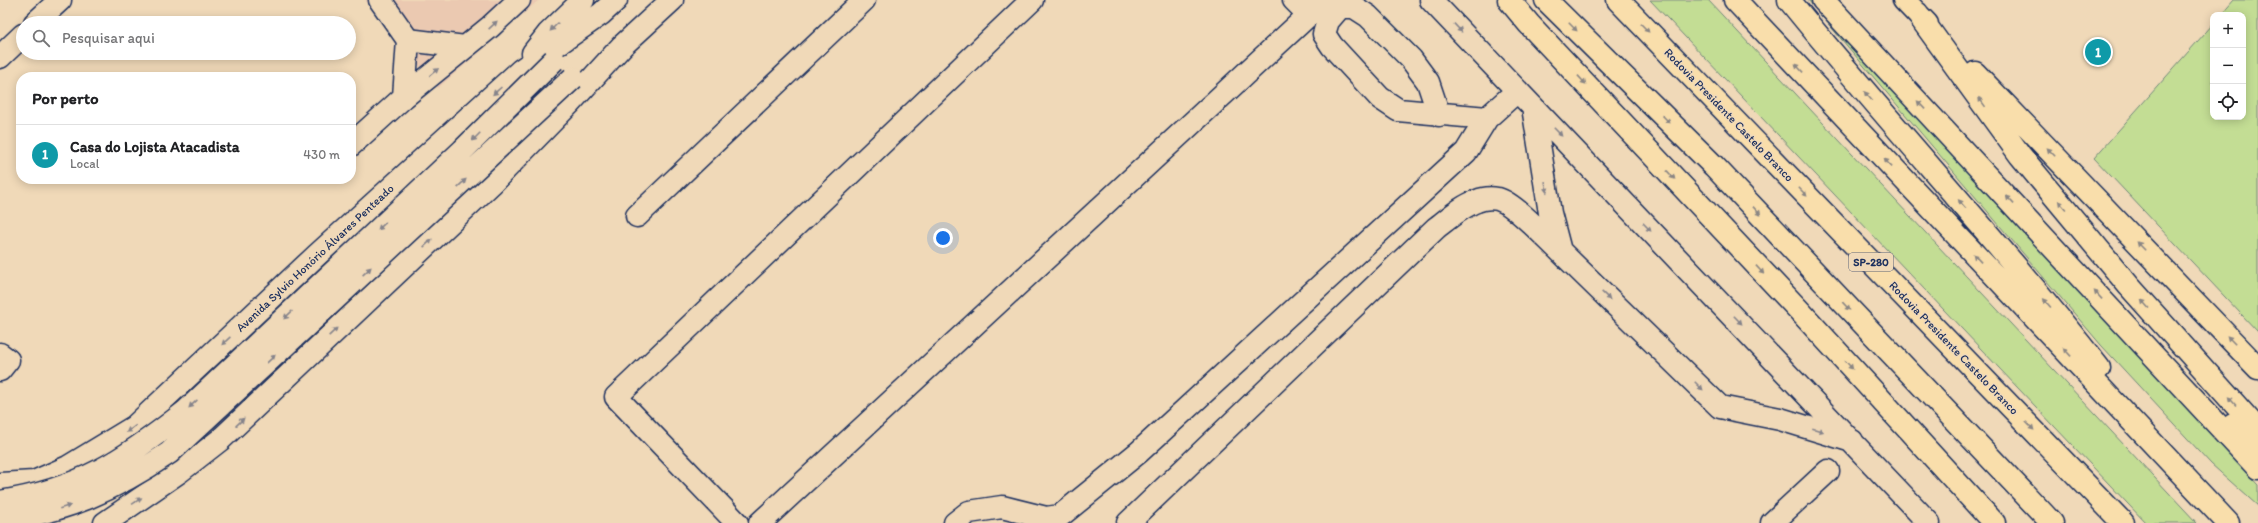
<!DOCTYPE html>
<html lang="pt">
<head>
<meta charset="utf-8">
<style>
  :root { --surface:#fff; --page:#f2f2f2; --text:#202124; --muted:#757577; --line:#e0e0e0; --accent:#d93025 }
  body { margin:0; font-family:Itim,sans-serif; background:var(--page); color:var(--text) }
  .controls { position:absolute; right:12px; top:12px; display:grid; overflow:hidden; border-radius:8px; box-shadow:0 2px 10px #0003 }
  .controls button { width:36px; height:36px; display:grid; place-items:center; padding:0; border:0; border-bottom:1px solid var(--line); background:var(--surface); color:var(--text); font:20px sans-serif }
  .you { position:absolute; left:943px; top:238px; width:14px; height:14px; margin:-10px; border:3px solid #fff; border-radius:50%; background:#1a73e8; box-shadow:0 0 0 6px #1a73e833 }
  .badge { display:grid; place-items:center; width:26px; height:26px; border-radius:50%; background:var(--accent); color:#fff; font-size:13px; font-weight:700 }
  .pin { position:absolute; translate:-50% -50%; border:2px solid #fff; box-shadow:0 1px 4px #0006 }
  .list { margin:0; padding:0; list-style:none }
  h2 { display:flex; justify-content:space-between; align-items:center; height:52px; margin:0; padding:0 16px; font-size:17px }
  h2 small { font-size:13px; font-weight:400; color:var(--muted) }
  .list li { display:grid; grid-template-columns:26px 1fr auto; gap:12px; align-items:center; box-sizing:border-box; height:60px; padding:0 16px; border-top:1px solid var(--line) }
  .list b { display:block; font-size:15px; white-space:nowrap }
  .list p { margin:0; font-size:13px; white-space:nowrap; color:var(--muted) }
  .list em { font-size:13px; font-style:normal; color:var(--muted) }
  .icon { flex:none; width:22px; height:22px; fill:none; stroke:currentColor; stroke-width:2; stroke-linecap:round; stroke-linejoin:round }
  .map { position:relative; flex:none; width:2258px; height:523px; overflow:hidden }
  .search { position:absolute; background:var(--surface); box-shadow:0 2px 10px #0003; left:16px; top:16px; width:340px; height:44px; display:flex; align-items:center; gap:10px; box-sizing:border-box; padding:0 14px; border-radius:22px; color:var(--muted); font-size:15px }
  .panel { position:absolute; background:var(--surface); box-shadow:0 2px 10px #0003; left:16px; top:72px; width:340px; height:112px; border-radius:16px }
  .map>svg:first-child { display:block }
  .built { fill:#ebc9b1 }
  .green { fill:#c3dd94; stroke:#6f8679 }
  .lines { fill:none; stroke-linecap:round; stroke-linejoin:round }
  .minor-casing { stroke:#1b2f5e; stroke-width:25 }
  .major-casing { stroke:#1b2f5e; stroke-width:25 }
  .highway-casing { stroke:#1b2f5e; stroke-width:25 }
  .minor { stroke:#f0d9b8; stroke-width:22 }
  .major { stroke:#f9deab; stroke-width:22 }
  .highway { stroke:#f9deab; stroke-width:22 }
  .minor-bridge-casing { stroke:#1b2f5e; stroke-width:25; stroke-linecap:butt }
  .minor-bridge { stroke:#f0d9b8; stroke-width:22 }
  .oneway { fill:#86848b }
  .oneway2 { fill:#8a8684 }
  .labels { text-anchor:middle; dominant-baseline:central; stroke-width:3; stroke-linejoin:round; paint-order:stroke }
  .shield { fill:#f0d9b8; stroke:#5b6279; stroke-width:1 }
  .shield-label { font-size:11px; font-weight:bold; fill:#1b2f5e }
  .street-label { font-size:12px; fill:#1b2f5e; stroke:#f0d9b8 }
</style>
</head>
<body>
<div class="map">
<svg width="2258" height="523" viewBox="0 0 2258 523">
  <rect width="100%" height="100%" fill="#f0d9b8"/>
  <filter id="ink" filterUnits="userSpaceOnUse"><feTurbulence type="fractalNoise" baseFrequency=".025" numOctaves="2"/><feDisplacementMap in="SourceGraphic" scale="8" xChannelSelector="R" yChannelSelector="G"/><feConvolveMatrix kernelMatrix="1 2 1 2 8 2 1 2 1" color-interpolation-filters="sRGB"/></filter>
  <g filter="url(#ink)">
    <path class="built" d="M365,0H539L438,88Z"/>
    <path class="green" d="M1650,0H1708L2197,523H2146Z
      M1808,0H1814L2258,485V506L2211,464L2101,345Z
      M2234,0H2258V332L2094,158L2213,24V117H2243V15H2221Z"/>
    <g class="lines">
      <g class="minor-casing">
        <path id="minor" d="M380,0L408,40L404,97
          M1294,0L1309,15
          M1431,0L1929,523
          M35,23L60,0
          M408,40L465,47
          M533,53L548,34L583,0
          M0,57L23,35
          M1533,107L1550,213L1560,251L1720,407L1780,419L1852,441
          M1439,115L1428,82L1411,59L1368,16L1354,7H1340L1328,21L1324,34L1332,46L1380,98L1398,110L1487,118
          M351,145L404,97L490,27L519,0
          M637,216L864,0
          M0,354L8,360L0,370
          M0,484L34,482L68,467L134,427L317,255L521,70L601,14L616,0
          M105,523L179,472L220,440L491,184L569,104L622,46L672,0
          M737,523L616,397L1032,0
          M760,523L1325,0
          M955,523L969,512L1002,507L1046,518L1060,516L1139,452L1466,152L1487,118L1517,91
          M1128,523L1436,228C1448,219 1462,206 1477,201C1484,198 1492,198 1498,199C1514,203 1547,239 1560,251
          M1772,523L1828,471"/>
      </g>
      <g class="major-casing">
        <path id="major" d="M1904,0L1927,24
          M1917,13L2020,155L2129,286L2258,430
          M1975,73L2258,368
          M2233,425L2258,449"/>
      </g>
      <g class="highway-casing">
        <path id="highway" d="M1509,0L1529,24L1797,308L1994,523
          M1546,0L1714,166L2052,523
          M1618,0L2123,523
          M1735,0L2228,523
          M1789,0C1890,125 2000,242 2099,368
          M1823,0L2258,468"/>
      </g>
      <use href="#minor" class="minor"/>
      <use href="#major" class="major"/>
      <use href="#highway" class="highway"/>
      <g class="minor-bridge-casing">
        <path id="minor-bridge" d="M0,502C79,490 123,461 185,412L463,150L554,60
          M0,520C64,513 116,489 169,453L573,78"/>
      </g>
      <use href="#minor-bridge" class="minor-bridge"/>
    </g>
    <defs><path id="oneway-solid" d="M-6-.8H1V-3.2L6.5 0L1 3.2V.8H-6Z"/></defs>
    <g class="oneway">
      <use href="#oneway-solid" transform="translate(493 25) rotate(-43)"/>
      <use href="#oneway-solid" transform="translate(554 27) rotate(134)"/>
      <use href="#oneway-solid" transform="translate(1458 28) rotate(47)"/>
      <use href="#oneway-solid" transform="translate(434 72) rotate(-39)"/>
      <use href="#oneway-solid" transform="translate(497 91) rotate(138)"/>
      <use href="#oneway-solid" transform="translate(1558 132) rotate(46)"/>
      <use href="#oneway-solid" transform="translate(476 137) rotate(135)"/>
      <use href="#oneway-solid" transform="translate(462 183) rotate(-43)"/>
      <use href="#oneway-solid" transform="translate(1546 187) rotate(81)"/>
      <use href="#oneway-solid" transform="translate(382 226) rotate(137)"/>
      <use href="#oneway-solid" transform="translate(1647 227) rotate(46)"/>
      <use href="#oneway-solid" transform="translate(428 243) rotate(-43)"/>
      <use href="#oneway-solid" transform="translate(367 271) rotate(-43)"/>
      <use href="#oneway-solid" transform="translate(1606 296) rotate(44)"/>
      <use href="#oneway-solid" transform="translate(288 315) rotate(137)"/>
      <use href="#oneway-solid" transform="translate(1738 320) rotate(46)"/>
      <use href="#oneway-solid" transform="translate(333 332) rotate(-44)"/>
      <use href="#oneway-solid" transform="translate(226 341) rotate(137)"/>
      <use href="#oneway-solid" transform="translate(271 359) rotate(-43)"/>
      <use href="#oneway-solid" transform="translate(1699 386) rotate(45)"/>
      <use href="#oneway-solid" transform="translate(193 404) rotate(137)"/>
      <use href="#oneway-solid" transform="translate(240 422) rotate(-44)"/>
      <use href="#oneway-solid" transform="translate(131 429) rotate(144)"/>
      <use href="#oneway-solid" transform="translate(1818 430) rotate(17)"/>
      <use href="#oneway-solid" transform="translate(137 501) rotate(-34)"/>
      <use href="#oneway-solid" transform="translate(65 507) rotate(-17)"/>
    </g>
    <g class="oneway2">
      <use href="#oneway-solid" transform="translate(1573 27) rotate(45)"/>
      <use href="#oneway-solid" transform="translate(1645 28) rotate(46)"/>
      <use href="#oneway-solid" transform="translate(1799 68) rotate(-133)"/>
      <use href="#oneway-solid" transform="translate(1582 80) rotate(47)"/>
      <use href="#oneway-solid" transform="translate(1868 96) rotate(-131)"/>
      <use href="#oneway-solid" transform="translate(1982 102) rotate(-126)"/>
      <use href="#oneway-solid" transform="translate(1921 105) rotate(-133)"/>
      <use href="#oneway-solid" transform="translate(1666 119) rotate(45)"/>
      <use href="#oneway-solid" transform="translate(2051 152) rotate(-134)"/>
      <use href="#oneway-solid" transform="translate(1888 163) rotate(-133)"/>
      <use href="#oneway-solid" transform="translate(1671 175) rotate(47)"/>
      <use href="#oneway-solid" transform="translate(1803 192) rotate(46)"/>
      <use href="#oneway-solid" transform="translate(2010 200) rotate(-133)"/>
      <use href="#oneway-solid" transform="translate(1962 204) rotate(-131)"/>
      <use href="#oneway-solid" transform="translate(2062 205) rotate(-130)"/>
      <use href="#oneway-solid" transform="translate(1757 211) rotate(47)"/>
      <use href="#oneway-solid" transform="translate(2141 246) rotate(-134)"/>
      <use href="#oneway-solid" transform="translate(1977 258) rotate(-133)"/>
      <use href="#oneway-solid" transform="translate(1760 270) rotate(47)"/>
      <use href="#oneway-solid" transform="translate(2098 295) rotate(-133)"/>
      <use href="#oneway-solid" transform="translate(2047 303) rotate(-130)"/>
      <use href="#oneway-solid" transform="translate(2145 304) rotate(-132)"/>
      <use href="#oneway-solid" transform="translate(1846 306) rotate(47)"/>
      <use href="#oneway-solid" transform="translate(2231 340) rotate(-134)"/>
      <use href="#oneway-solid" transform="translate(2067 352) rotate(-133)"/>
      <use href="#oneway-solid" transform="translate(1849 365) rotate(48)"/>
      <use href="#oneway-solid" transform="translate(2232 401) rotate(-132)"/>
      <use href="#oneway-solid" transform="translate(2030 426) rotate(46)"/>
    </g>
  </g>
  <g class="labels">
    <rect class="shield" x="1849" y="253" width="44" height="18" rx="3"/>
    <g class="shield-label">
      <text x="1871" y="262">SP-280</text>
    </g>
    <g class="street-label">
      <text transform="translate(1729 115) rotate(46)">Rodovia Presidente Castelo Branco</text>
      <text transform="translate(315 258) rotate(-43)">Avenida Sylvio Honório Álvares Penteado</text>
      <text transform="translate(1954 348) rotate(46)">Rodovia Presidente Castelo Branco</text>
    </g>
  </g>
</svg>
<div class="controls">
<button>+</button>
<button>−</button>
<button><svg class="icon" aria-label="locate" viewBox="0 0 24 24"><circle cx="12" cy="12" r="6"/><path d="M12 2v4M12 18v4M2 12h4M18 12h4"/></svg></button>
</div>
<div class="you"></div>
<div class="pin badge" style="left:2098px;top:52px;background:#0f9aa8">1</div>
<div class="search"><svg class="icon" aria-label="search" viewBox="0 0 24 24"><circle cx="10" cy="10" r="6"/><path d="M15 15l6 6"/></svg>Pesquisar aqui</div>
<section class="panel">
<h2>Por perto<small></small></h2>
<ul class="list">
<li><span class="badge" style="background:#0f9aa8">1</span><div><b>Casa do Lojista Atacadista</b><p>Local</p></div><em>430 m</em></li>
</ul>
</section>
</div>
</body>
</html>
